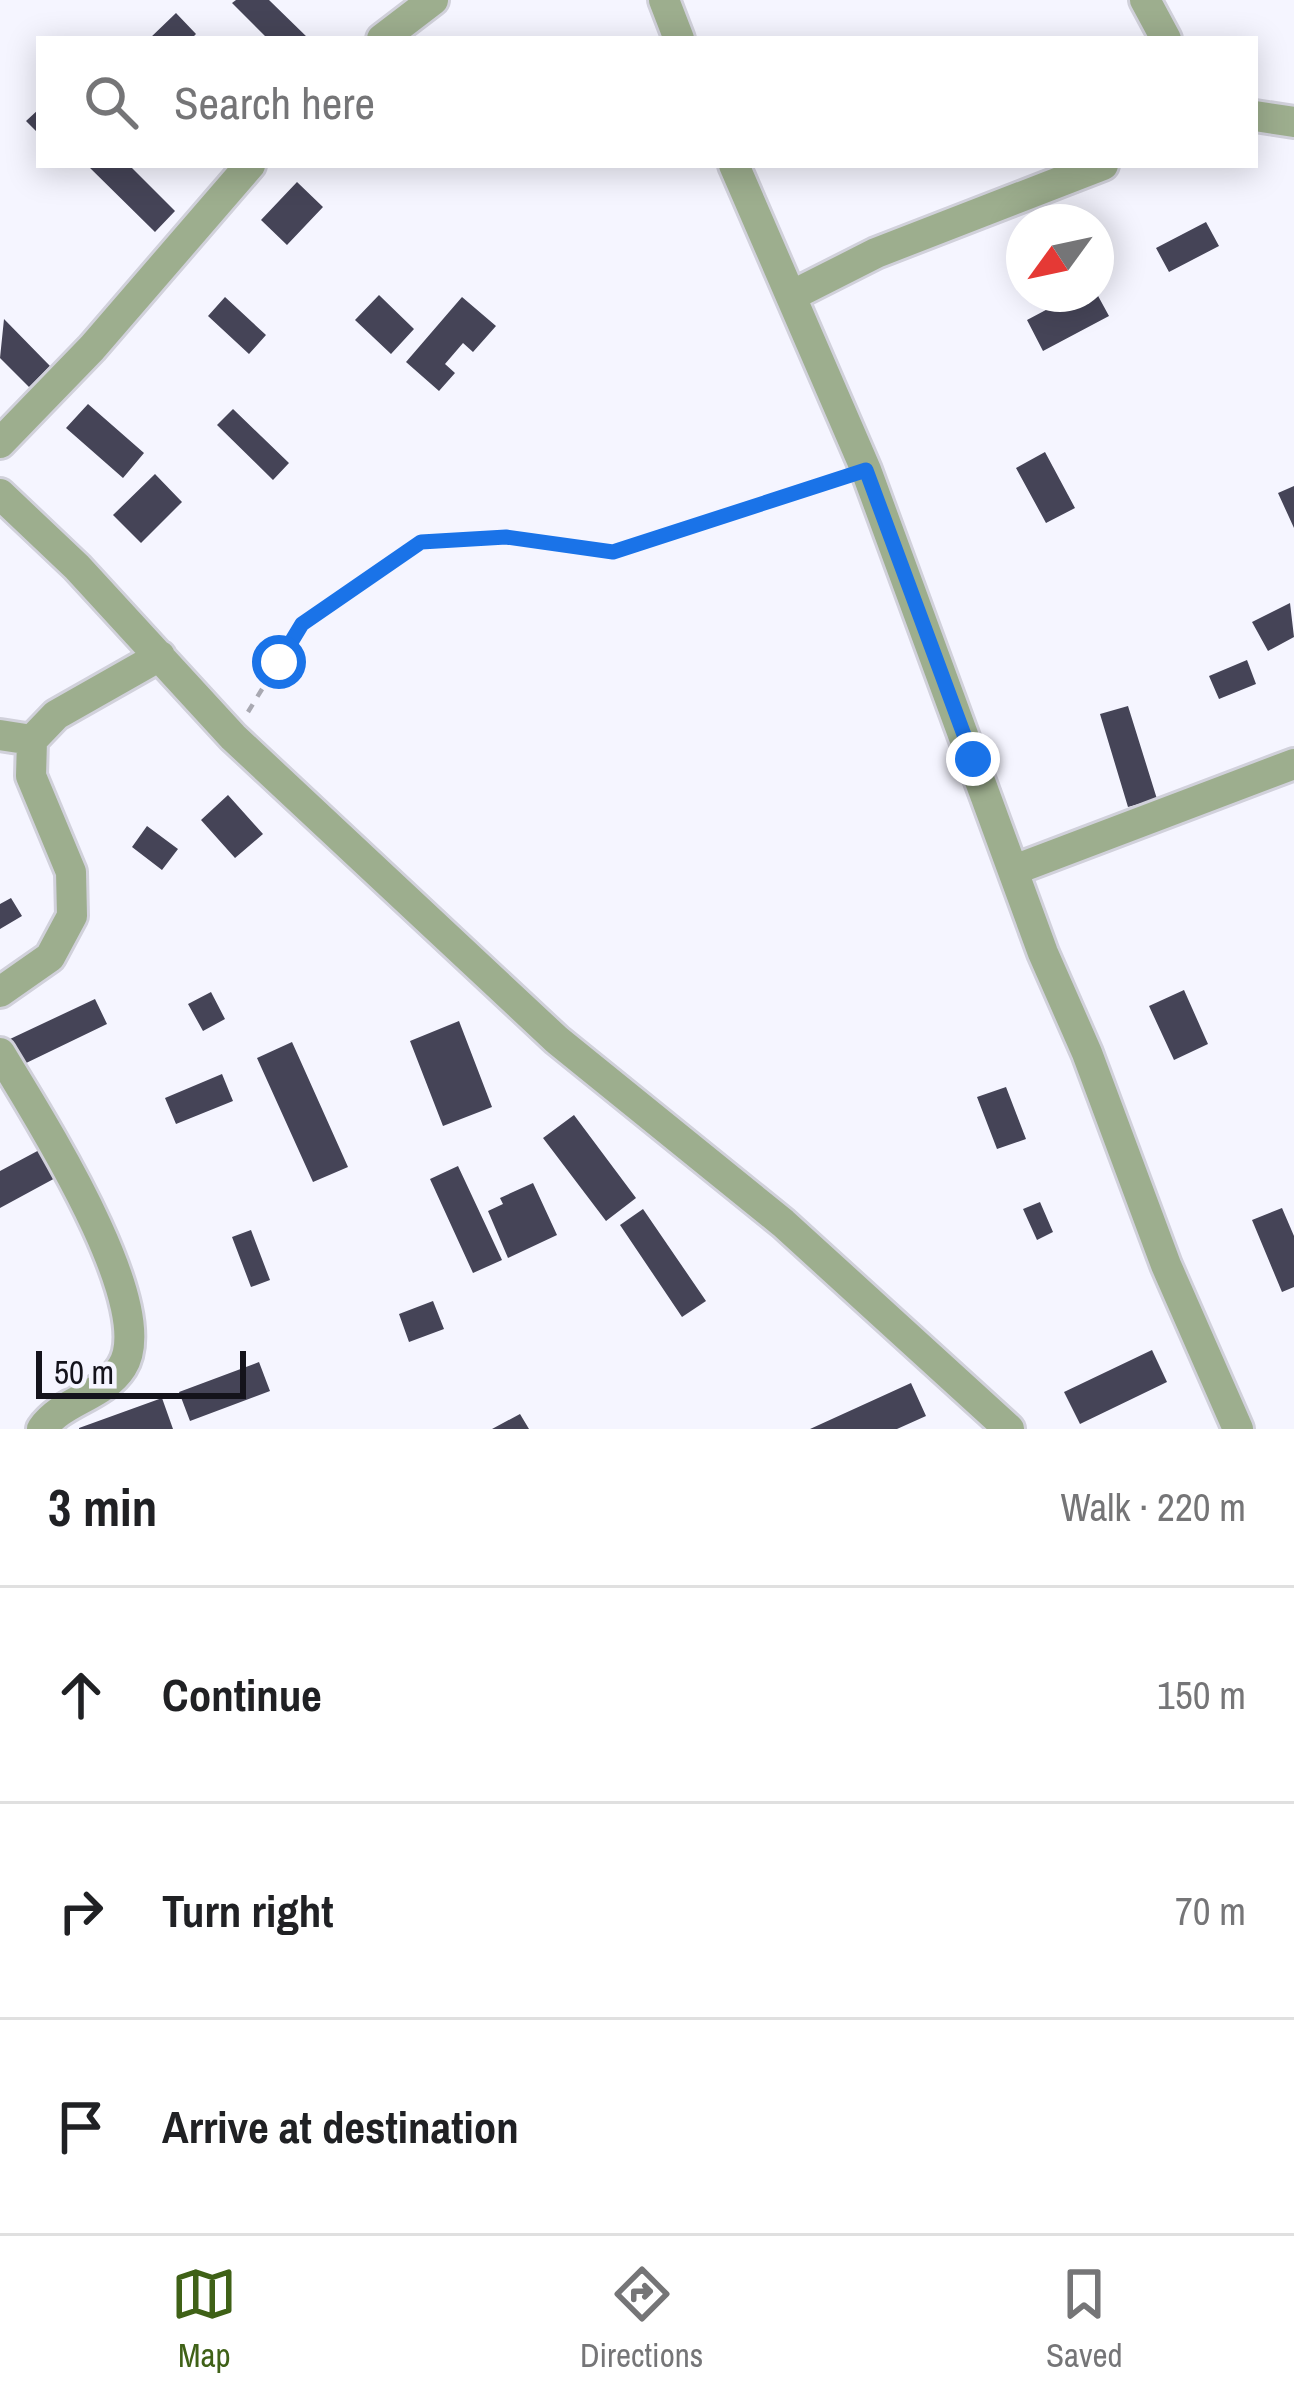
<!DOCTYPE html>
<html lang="en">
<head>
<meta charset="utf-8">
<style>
  :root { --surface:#fff; --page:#f2f2f2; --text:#202124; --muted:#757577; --line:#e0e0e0; --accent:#3f6117 }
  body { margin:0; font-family:"Archivo Narrow",sans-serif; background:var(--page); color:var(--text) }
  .compass { position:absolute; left:1006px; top:204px; width:108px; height:108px; border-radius:50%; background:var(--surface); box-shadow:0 6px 30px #0003; rotate:237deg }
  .scale { position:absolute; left:36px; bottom:30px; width:210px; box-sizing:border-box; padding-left:12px; border:6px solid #14131b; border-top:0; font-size:33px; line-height:42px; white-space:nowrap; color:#14131b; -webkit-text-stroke:9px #f5f5ff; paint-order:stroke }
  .stop { position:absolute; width:36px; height:36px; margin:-27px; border:9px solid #1a73e8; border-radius:50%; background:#fff }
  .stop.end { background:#1a73e8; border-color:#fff; box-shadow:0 3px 12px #0008 }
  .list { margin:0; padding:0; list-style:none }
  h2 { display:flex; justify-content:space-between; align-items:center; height:156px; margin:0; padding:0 48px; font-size:51px }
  h2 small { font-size:39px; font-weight:400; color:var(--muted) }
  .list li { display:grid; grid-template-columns:78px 1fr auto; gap:36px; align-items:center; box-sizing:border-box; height:216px; padding:0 48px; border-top:3px solid var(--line) }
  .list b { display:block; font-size:45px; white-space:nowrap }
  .list em { font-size:39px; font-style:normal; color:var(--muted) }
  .icon { flex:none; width:66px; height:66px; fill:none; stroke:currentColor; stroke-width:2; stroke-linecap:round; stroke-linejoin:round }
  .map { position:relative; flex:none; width:1294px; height:1429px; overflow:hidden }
  .search { position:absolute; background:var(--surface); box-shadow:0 6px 30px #0003; left:36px; right:36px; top:36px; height:132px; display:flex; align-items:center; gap:30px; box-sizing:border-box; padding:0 42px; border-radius:0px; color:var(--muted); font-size:45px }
  .sheet { height:804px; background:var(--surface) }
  nav { display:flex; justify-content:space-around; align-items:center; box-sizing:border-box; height:168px; border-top:3px solid var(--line); background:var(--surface); font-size:33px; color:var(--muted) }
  nav a { display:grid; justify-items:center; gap:6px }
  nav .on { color:var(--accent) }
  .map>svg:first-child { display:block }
  .building { fill:#454457 }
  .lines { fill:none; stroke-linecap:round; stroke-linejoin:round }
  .minor-casing { stroke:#d1d1db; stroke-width:36 }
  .path { stroke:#a9a9b2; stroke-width:4.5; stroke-dasharray:9 9; stroke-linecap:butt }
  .minor { stroke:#9dae8e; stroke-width:30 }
  .route { stroke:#1a73e8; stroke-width:15 }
</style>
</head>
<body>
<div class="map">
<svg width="1294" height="1429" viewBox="0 0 1294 1429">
  <rect width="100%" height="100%" fill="#f5f5ff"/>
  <path class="building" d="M236,0H269L309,39H268L232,3Z
    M176,13L196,34L191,39H149Z
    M39,109V134L26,121Z
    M87,165H129L175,211L155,232Z
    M297,182L323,207L287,245L261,220Z
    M1206,222L1219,246L1169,272L1156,248Z
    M1076,294H1097L1109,316L1043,351L1027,320Z
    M379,295L414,329L391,354L355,320Z
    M225,297L266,335L249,354L208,316Z
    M462,297L496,326L473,352L463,343L445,364L455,373L439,391L406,362Z
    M4,319L50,366L29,387L0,358Z
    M88,404L144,453L123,478L66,428Z
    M233,409L289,463L273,480L217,425Z
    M1045,452L1075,508L1046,523L1016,468Z
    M155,474L182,502L141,543L113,515Z
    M1294,486V528L1278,493Z
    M1290,603L1294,637L1268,651L1252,622Z
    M1247,660L1256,684L1219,699L1209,676Z
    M1128,706L1157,799L1128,807L1100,714Z
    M228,795L263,834L235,858L201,820Z
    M147,826L178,849L162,870L132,847Z
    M11,898L22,916L0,929V904Z
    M1184,990L1208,1044L1174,1060L1149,1006Z
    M211,992L225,1019L203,1031L188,1004Z
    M95,999L107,1024L22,1065L10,1039Z
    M459,1021L492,1107L443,1126L410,1041Z
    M292,1042L348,1167L313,1182L257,1058Z
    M222,1074L233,1101L176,1124L165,1098Z
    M1006,1087L1026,1139L997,1149L977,1097Z
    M574,1115L636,1198L606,1221L543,1138Z
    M43,1148L59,1176L0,1208V1171Z
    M458,1166L502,1260L473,1273L430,1179Z
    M533,1183L557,1235L508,1258L488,1211L503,1204L500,1198Z
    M1040,1202L1053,1232L1037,1240L1023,1209Z
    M1282,1208L1294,1236V1287L1282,1292L1252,1220Z
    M643,1209L706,1301L682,1317L620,1225Z
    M251,1230L270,1280L251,1287L232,1237Z
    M433,1301L444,1329L409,1342L399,1314Z
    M1152,1350L1167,1382L1080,1424L1064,1392Z
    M259,1362L270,1391L190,1421L179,1392Z
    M911,1383L926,1416L897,1429H810Z
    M162,1398L173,1429H79V1428Z
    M520,1414L529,1429H492Z"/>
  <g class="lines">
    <g class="minor-casing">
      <path id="minor" d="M664,0L679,39
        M1145,0L1166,39
        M382,39L433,0
        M1255,116L1294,122
        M734,165L866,470L1043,953L1087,1053L1166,1265L1238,1429
        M793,295L876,253L1103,165
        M0,443L92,348L250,165
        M0,494L77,567L233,737L557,1040L783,1223L1009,1429
        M0,735L32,740
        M1014,870L1294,764
        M0,992L50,957L72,916L71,872L31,776L32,740L56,715L160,656
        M0,1053C34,1110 161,1306 122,1367C103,1397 62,1400 42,1429"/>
    </g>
    <path class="path" d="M248,712L302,624L421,542L506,537L613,552L839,479"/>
    <use href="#minor" class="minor"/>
  </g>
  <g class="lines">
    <path class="route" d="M279,662L302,624L421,542L506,537L613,552L866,470L973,759"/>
  </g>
</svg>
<svg class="compass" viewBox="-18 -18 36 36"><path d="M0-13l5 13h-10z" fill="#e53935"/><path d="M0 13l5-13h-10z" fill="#757577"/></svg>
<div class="scale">50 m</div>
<div class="stop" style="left:279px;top:662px"></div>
<div class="stop end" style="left:973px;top:759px"></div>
<div class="search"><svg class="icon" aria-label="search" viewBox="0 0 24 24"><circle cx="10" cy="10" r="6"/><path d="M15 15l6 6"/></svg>Search here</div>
</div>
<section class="sheet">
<h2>3 min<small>Walk · 220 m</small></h2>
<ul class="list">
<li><svg class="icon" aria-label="ahead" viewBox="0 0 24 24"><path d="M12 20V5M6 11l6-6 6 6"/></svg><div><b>Continue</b></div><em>150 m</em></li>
<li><svg class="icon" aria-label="right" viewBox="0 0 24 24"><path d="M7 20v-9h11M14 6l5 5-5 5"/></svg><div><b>Turn right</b></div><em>70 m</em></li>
<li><svg class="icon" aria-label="arrive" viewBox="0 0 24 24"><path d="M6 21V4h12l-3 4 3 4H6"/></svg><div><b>Arrive at destination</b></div></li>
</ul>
</section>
<nav>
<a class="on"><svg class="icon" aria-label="map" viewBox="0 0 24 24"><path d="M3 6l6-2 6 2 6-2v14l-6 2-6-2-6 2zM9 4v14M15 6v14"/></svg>Map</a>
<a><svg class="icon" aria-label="directions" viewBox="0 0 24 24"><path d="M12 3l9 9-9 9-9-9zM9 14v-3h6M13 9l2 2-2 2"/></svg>Directions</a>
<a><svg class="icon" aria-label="saved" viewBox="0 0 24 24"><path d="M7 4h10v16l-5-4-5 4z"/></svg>Saved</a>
</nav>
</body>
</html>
